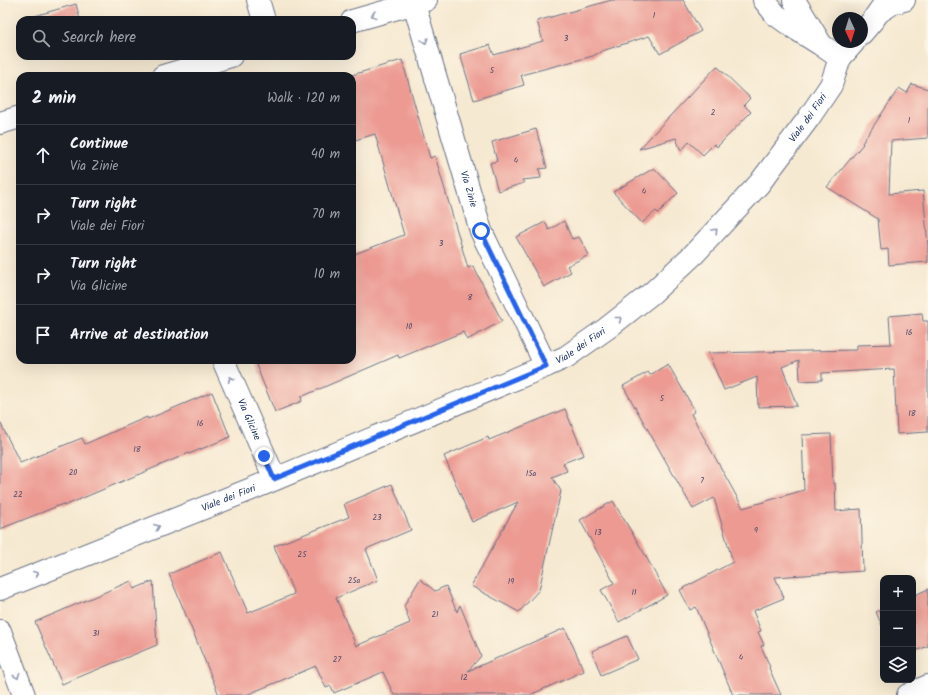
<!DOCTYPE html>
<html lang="en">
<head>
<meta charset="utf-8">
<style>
  :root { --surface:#171b24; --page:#242831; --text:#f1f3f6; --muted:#9ea1a6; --line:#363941 }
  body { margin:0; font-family:Kalam,sans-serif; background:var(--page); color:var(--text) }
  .controls { position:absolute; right:12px; bottom:12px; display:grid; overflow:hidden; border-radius:8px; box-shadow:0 4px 16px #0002 }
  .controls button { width:36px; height:36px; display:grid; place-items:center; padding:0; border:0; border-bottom:1px solid var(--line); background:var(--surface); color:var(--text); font:20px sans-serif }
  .compass { position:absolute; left:832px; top:12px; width:36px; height:36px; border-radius:50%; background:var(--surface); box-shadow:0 4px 16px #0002; rotate:176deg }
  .stop { position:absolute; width:12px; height:12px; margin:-9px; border:3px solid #2563eb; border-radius:50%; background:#fff }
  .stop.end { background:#2563eb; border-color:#fff; box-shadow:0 1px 4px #0008 }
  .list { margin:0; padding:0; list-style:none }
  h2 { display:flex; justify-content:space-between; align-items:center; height:52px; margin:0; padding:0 16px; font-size:17px }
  h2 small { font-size:13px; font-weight:400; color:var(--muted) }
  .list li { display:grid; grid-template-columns:26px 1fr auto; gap:12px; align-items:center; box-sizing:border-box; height:60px; padding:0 16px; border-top:1px solid var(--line) }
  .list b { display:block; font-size:15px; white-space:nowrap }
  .list p { margin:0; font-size:13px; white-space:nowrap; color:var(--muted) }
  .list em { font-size:13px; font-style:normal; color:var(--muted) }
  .icon { flex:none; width:22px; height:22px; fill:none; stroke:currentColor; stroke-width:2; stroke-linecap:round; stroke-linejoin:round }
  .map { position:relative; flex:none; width:928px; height:695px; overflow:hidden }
  .search { position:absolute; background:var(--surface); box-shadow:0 4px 16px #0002; left:16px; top:16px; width:340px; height:44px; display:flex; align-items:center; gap:10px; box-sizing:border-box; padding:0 14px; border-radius:12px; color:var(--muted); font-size:15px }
  .panel { position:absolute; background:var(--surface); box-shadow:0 4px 16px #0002; left:16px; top:72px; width:340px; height:292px; border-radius:12px }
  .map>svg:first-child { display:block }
  .building { fill:#ec9a92 }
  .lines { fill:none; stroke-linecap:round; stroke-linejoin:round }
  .minor-casing { stroke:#687086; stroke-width:24 }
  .minor { stroke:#fff; stroke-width:22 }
  .oneway { stroke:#8d97ae }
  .route { stroke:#2563eb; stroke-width:5 }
  .labels { text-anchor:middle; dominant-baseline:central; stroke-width:3.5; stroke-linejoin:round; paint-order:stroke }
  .number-label { font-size:8px; fill:#4f4a6b }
  .street-label { font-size:10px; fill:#1b2f5e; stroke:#fcf5e5 }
</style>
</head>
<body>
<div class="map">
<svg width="928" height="695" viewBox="0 0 928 695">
  <rect width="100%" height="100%" fill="#fcf5e5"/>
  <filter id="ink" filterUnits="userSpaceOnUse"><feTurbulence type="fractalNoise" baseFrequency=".025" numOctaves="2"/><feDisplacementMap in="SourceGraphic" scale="8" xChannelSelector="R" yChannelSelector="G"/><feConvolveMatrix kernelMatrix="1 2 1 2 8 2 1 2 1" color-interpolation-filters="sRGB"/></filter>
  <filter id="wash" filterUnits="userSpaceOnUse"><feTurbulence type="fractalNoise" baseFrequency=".012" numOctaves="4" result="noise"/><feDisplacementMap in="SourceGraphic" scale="16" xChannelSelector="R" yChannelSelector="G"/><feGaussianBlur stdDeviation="0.9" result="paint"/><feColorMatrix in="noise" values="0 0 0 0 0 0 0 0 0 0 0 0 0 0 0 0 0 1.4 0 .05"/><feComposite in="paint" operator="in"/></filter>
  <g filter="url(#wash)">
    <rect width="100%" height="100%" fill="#f6e9d1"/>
    <g id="blocks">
      <path class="building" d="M612,0H683L701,31L660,54L649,36L602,51L593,56L521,75L524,85L474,100L460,54L490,45L494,55L543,41L537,21Z
        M76,4L80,20H31V17Z
        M402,60L430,158L435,156L468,268L473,266L502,321L467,340L463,332L399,358L398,355L301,397L302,401L275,412L256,365L268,360H352V255L404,235L375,134L352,141V75Z
        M717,66L750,98L744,105L751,112L717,147L714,144L703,155L689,142L681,151L676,138L639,149Z
        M912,84L928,89V138L891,141L889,194L923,191L928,246V262L889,265L888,249L881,250L878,219L827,187L863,144L862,143L899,88L907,93Z
        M536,129L547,168L539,169L541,178L522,180L524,183L498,191L490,163L497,161L492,142Z
        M654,168L678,193L658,213L656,211L642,223L613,192Z
        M564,221L572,239L579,237L589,255L567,266L571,272L544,287L516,237L545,222L549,230Z
        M922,313L923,321H928V432L897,434L894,369L822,373V380L800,381L799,360L782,367L797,406L758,407L757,377L724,390L708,353L857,350V345L891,344L889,316Z
        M668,364L695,411L691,414L743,508L804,490L802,435L831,434L833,483H835L836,511L861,509L863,571L775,577L784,598L753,611L761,631L758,632L764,645L761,646L770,667L769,668L781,695H733L696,607L690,610L680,590L733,562L714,498L693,509L623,386L648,372L650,375Z
        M212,392L230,437L189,454V453L64,506L63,504L0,529V422L20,463L82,438L85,444L147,417L148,419Z
        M565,409L584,455L563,463L567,471L552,477L561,491L539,590L519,612L471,586L518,502L472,522L444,456L488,437L489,440Z
        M392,484L411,530L366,549L378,580L336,598L356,646L410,623L404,606L420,579L435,591L446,586L457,612L460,605L481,656L468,671L565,628L584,671L530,695H394L383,672L334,693L331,686L326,688L316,666L246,695H219L169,574L222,552L248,613L294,594L274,546L349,517L344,504Z
        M613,501L644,553L667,595L619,622L601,590L614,583L580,520Z
        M131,581L134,589L153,581L157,645L62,684L35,622Z
        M928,589V646L913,652V596Z
        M883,609V628L876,612Z
        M627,636L638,659L601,675L592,651Z"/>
    </g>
  </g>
  <g filter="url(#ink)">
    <use href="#blocks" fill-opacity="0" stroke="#687086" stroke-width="1"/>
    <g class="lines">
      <g class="minor-casing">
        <g id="minor">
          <path d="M258,0L264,20"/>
          <path d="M764,0L776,15L793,27L820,44L840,58"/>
          <path d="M794,0L819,41"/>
          <path id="s1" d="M414,4L481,231L546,366"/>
          <path d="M879,12L893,3L904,0"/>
          <path d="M352,21L426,0"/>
          <path d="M862,33L873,20L887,0"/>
          <path d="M163,76L231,56"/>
          <path d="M0,123L20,117"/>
          <path id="s2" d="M223,360L275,479"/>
          <path id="s3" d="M0,589L249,490L546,366L566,357L606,329L652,293L694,254L759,184L808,119L831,85L840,58L854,42"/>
          <path d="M0,631L24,695"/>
          <path d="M908,695L928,686"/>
        </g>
      </g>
      <use href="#minor" class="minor"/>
    </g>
    <defs><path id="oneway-chevron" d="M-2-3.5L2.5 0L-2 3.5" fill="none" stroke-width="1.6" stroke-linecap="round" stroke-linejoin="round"/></defs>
    <g class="oneway">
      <use href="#oneway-chevron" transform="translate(374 15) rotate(164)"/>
      <use href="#oneway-chevron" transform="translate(425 41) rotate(74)"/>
      <use href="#oneway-chevron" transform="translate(715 231) rotate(-47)"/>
      <use href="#oneway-chevron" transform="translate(619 319) rotate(-38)"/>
      <use href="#oneway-chevron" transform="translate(231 379) rotate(-113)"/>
      <use href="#oneway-chevron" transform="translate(157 527) rotate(-22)"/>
      <use href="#oneway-chevron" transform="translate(36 574) rotate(-22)"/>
      <use href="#oneway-chevron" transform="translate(17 676) rotate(69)"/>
    </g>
  </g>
  <g class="lines" filter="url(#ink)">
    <path class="route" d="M264,456L274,479L546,366L481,231"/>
  </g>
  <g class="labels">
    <g class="number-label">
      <text x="654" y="15">1</text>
      <text x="566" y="38">3</text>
      <text x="492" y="70">5</text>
      <text x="713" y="112">2</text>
      <text x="909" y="120">1</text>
      <text x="516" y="160">4</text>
      <text x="644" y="191">4</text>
      <text x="441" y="243">3</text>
      <text x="470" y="297">8</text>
      <text x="409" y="326">10</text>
      <text x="909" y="332">16</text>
      <text x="662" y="398">5</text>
      <text x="912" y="413">18</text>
      <text x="200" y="423">16</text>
      <text x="137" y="449">18</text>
      <text x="73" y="472">20</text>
      <text x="531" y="473">15a</text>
      <text x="702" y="480">7</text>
      <text x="18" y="494">22</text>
      <text x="377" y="517">23</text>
      <text x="756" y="530">9</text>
      <text x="598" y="532">13</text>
      <text x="302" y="554">25</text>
      <text x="354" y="580">25a</text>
      <text x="511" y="581">19</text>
      <text x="634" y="592">11</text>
      <text x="435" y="614">21</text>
      <text x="96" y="633">31</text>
      <text x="741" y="657">4</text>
      <text x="337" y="659">27</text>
      <text x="464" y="677">12</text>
    </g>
    <g class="street-label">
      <text stroke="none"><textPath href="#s3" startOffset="954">Viale dei Fiori</textPath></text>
      <text stroke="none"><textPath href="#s1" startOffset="193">Via Zinie</textPath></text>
      <text stroke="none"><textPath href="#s3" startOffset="630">Viale dei Fiori</textPath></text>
      <text stroke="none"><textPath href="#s2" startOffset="65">Via Glicine</textPath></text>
      <text stroke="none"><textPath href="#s3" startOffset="246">Viale dei Fiori</textPath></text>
    </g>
  </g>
</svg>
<div class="controls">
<button>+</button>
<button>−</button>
<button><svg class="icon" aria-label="layers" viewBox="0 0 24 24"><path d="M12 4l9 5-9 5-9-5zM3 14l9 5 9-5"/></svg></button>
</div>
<svg class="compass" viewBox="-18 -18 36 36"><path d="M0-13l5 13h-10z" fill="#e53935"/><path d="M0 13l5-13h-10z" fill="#9ea1a6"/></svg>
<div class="stop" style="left:481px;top:231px"></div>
<div class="stop end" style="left:264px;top:456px"></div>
<div class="search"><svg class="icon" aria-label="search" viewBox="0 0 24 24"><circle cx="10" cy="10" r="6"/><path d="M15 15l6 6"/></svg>Search here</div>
<section class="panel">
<h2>2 min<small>Walk · 120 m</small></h2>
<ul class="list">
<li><svg class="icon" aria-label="ahead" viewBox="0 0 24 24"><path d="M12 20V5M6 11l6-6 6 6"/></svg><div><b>Continue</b><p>Via Zinie</p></div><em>40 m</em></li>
<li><svg class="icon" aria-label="right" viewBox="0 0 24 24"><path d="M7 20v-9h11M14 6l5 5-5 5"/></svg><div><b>Turn right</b><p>Viale dei Fiori</p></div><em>70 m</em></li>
<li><svg class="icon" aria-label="right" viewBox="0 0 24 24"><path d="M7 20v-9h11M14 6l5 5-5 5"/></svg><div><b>Turn right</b><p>Via Glicine</p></div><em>10 m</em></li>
<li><svg class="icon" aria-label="arrive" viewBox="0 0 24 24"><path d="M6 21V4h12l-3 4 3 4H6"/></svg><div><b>Arrive at destination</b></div></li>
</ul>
</section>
</div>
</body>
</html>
